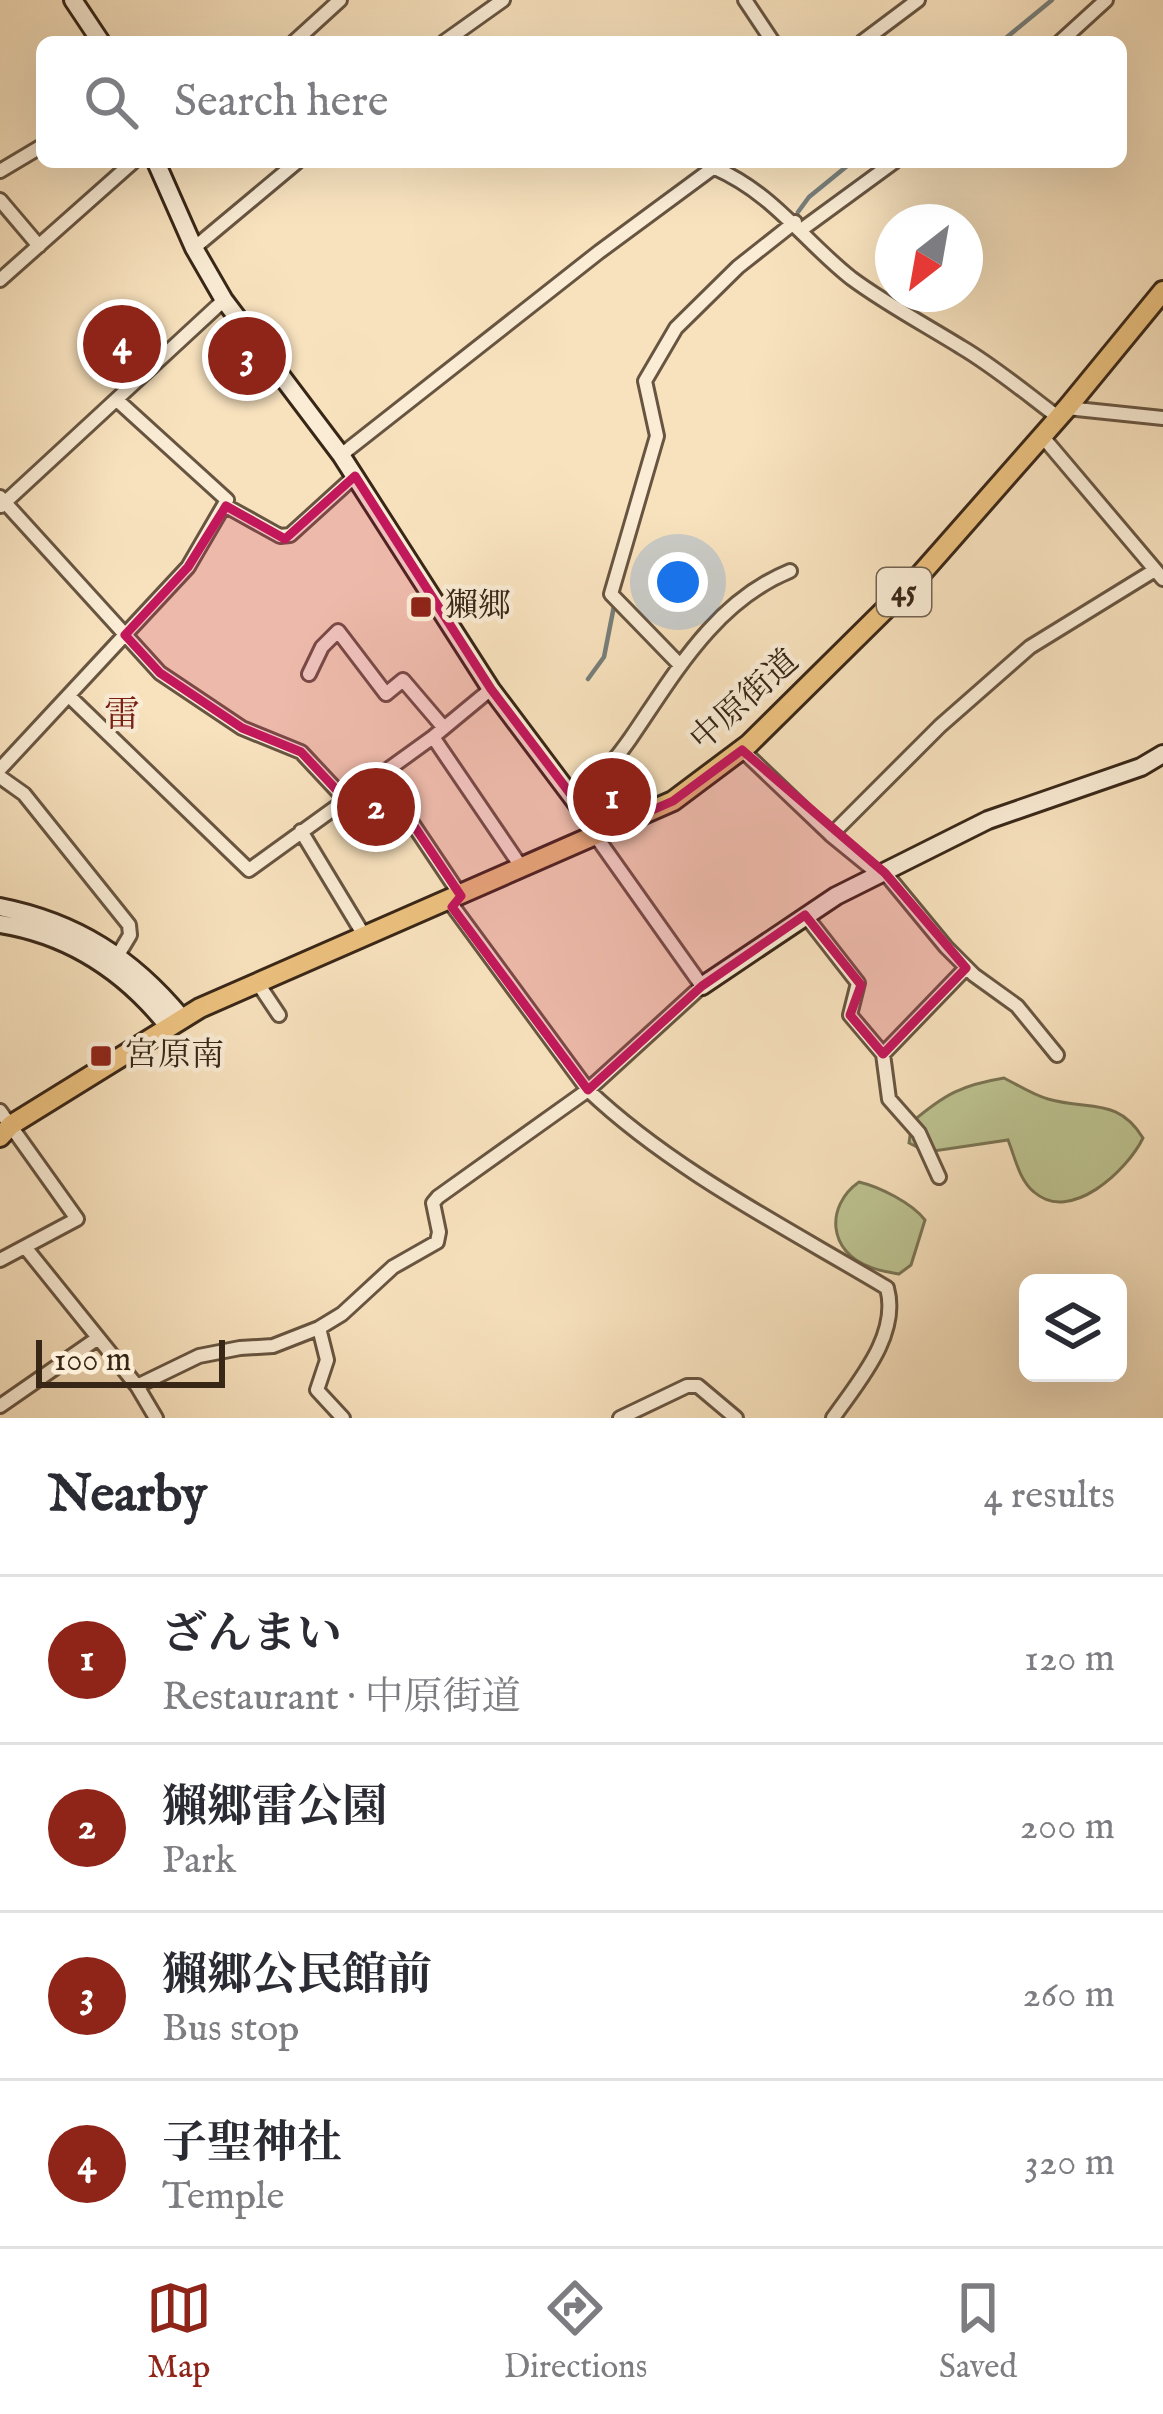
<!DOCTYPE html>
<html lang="en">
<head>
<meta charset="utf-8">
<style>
  :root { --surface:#fff; --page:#f7f7f7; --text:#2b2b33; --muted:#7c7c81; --line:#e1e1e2; --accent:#8f2418 }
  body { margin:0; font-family:"IM FELL English","Noto Serif JP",serif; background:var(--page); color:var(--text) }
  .controls { position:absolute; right:36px; bottom:36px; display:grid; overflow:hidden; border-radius:18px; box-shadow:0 12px 48px #0002 }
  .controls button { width:108px; height:108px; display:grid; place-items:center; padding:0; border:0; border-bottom:3px solid var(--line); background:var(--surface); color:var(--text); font:60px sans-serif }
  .compass { position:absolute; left:875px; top:204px; width:108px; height:108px; border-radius:50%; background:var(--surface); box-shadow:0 12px 48px #0002; rotate:211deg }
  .scale { position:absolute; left:36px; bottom:30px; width:189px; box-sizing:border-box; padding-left:12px; border:6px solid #382617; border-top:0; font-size:33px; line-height:42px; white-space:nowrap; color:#382617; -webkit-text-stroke:9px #faecd5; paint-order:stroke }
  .you { position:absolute; left:678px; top:582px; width:42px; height:42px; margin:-30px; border:9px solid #fff; border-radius:50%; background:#1a73e8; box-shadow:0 0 0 18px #1a73e833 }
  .badge { display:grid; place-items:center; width:78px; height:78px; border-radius:50%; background:var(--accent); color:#fff; font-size:39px; font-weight:700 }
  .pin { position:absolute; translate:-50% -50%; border:6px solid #fff; box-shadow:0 3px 12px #0006 }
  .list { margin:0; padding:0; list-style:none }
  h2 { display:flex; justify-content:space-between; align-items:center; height:156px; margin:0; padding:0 48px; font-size:51px }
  h2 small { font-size:39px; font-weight:400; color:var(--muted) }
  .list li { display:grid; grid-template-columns:78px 1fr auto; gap:36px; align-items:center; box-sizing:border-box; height:168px; padding:0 48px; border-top:3px solid var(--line) }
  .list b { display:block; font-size:45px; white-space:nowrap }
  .list p { margin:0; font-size:39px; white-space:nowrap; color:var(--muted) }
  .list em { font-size:39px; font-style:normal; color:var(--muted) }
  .icon { flex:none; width:66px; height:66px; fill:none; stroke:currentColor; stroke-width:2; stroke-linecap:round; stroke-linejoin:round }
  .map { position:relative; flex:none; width:1163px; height:1418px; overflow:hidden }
  .search { position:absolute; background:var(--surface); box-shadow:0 12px 48px #0002; left:36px; right:36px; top:36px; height:132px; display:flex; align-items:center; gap:30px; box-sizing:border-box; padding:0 42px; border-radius:18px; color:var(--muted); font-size:45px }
  .sheet { height:828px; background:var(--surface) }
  nav { display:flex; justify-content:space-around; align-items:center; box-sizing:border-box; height:168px; border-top:3px solid var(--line); background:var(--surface); font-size:33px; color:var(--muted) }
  nav a { display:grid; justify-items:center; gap:6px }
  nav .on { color:var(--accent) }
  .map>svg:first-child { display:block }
  .green { fill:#bdc391; stroke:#7a7454; stroke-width:3 }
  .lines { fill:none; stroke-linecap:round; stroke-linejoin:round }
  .stream { stroke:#787f7a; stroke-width:4.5 }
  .street-casing { stroke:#685541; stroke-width:18 }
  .secondary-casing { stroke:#382617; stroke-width:22 }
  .primary-casing { stroke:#382617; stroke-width:24 }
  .street { stroke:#faecd5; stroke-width:12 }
  .secondary { stroke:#faecd5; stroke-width:16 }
  .primary { stroke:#ecc17f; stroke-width:18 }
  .marked { fill:#c2185b; fill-opacity:0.2; stroke:#c2185b; stroke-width:9; stroke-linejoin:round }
  .poi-dot { fill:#8f2418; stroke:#faecd5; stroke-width:4.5 }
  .labels { text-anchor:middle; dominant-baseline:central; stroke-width:9; stroke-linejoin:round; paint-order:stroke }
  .shield { fill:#faecd5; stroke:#726150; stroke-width:3 }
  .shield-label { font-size:30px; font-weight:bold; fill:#382617 }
  .poi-label { font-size:33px; fill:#382617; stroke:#faecd5; text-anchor:start }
  .street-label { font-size:33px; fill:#382617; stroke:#faecd5 }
  .neighbourhood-label { font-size:36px; fill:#7a1f14; stroke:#faecd5 }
</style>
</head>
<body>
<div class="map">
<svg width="1163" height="1418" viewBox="0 0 1163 1418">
  <rect width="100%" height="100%" fill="#f8e2be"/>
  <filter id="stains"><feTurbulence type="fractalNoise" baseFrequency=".00167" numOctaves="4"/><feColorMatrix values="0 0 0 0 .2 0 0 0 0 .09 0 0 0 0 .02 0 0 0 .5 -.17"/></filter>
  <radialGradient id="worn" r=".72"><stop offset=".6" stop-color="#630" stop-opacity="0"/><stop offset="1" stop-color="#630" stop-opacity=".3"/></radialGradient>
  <path class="green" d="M374,784L380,787L394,805L360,828L353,818L364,809L356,797Z
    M1004,1078C1018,1085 1033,1095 1048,1099C1090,1111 1118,1097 1143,1138C1127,1171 1070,1224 1034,1192C1019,1180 1015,1157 1008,1140L927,1152L909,1143L912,1122C945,1094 962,1085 1004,1078Z
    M859,1182C880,1187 912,1203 925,1220L911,1265L899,1274C890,1272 879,1271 870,1267C828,1252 825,1206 859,1182Z"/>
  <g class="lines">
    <path class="stream" d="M1001,42L1052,0
      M798,212L809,197L852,162
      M588,679L604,657L615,601"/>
    <g class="street-casing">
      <path id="street" d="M745,0L773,42
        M294,42L340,0
        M444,42L503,0
        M862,42L918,0
        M1060,42L1106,0
        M715,168C774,194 803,240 851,278C886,304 924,324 961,347C995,367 1027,394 1059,418
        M0,171L42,146
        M0,200L39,246
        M801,230L894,162
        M194,248L297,162
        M0,280L133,162
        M1067,408L1163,418
        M1042,436L1163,579
        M341,455L599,252L721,162
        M0,497L160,673L242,728L301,752L345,799
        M1,506L224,300
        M226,506L280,536L290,535L355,476
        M678,663L611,594L657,436L645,381L676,328L738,267L795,222
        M309,674L322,647L338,631L386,694L403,680L444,728
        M69,696L249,870L433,737L491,689
        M433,737L522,868
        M742,750L831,835L880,875
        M0,769L188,567L227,500L117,400
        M380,775L461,896
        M0,777L24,794L129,925L130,935L118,955
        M577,805C595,783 614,762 630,739C674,675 714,602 790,571
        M301,831L365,937
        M831,835L940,726L1030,647L1155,570
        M885,873L946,947L974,975L1017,1006L1057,1055
        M449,901L588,1090C672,1170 787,1228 887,1288C900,1335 858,1382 833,1418
        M805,915L858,983L850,1015L883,1054L889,1099L919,1133L939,1177
        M257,982L279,1015
        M883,1054L966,968
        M0,1111L77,1219L0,1260
        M25,1247L137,1386L156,1418
        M319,1328L327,1360L317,1390L343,1418
        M137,1386L199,1356L240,1348L273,1346L319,1328L342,1314L393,1267L437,1242L439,1232L433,1203L438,1197L588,1090L702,986L595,835
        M0,1406L98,1338
        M620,1418L687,1386H698L736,1418"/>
    </g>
    <g class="secondary-casing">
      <path id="secondary" d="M73,0L101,42
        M156,162L194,248L224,300L341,455L491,689L593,825L595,835
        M0,907C76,922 132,958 181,1017
        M0,924C69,935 125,972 168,1026
        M702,986L836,896L988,820L1141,767L1163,754"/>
    </g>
    <g class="primary-casing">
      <path id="primary" d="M0,1137L11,1125L200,1008L673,801L749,744L920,575L1067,408L1163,291"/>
    </g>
    <use href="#street" class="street"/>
    <use href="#secondary" class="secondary"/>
    <use href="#primary" class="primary"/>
  </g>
  <path class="marked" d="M355,476L491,689L600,833L673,801L742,750L885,873L966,968L883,1054L850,1015L861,985L805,915L702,986L588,1090L452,907L461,896L380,775L345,799L301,752L242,728L160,673L125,635L188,567L226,506L285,539Z"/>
  <g class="poi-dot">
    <rect x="409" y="595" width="24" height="24" rx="6"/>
    <rect x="89" y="1044" width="24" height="24" rx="6"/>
  </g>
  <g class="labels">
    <rect class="shield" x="877" y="568" width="54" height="48" rx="9"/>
    <g class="shield-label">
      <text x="904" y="592">45</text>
    </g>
    <g class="poi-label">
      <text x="445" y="607">獺郷</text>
      <text x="125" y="1056">宮原南</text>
    </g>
    <g class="street-label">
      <text transform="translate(745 701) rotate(-42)">中原街道</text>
    </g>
    <g class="neighbourhood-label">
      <text x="122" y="716">雷</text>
    </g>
  </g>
  <rect width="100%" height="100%" filter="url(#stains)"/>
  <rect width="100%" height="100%" fill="url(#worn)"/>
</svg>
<div class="controls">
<button><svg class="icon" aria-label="layers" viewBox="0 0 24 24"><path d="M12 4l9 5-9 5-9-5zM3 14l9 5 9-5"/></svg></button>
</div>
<svg class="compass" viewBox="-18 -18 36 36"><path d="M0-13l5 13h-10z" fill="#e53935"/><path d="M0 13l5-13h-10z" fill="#7c7c81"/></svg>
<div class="scale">100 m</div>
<div class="you"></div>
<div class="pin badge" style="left:612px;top:797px">1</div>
<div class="pin badge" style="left:376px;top:807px">2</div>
<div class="pin badge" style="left:247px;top:356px">3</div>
<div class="pin badge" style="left:122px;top:344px">4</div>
<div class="search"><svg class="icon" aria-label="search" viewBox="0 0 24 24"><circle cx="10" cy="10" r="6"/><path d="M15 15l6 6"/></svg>Search here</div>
</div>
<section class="sheet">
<h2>Nearby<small>4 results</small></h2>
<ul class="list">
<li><span class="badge">1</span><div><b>ざんまい</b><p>Restaurant · 中原街道</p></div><em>120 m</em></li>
<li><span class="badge">2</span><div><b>獺郷雷公園</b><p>Park</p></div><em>200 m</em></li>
<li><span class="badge">3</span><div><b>獺郷公民館前</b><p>Bus stop</p></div><em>260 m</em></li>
<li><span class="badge">4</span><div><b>子聖神社</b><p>Temple</p></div><em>320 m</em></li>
</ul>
</section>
<nav>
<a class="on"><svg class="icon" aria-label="map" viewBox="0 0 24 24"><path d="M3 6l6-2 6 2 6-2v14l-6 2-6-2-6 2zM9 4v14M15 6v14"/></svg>Map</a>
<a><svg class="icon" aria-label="directions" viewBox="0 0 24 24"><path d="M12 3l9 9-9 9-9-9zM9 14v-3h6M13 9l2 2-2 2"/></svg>Directions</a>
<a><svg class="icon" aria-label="saved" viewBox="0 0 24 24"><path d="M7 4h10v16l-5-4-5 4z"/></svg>Saved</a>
</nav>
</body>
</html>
